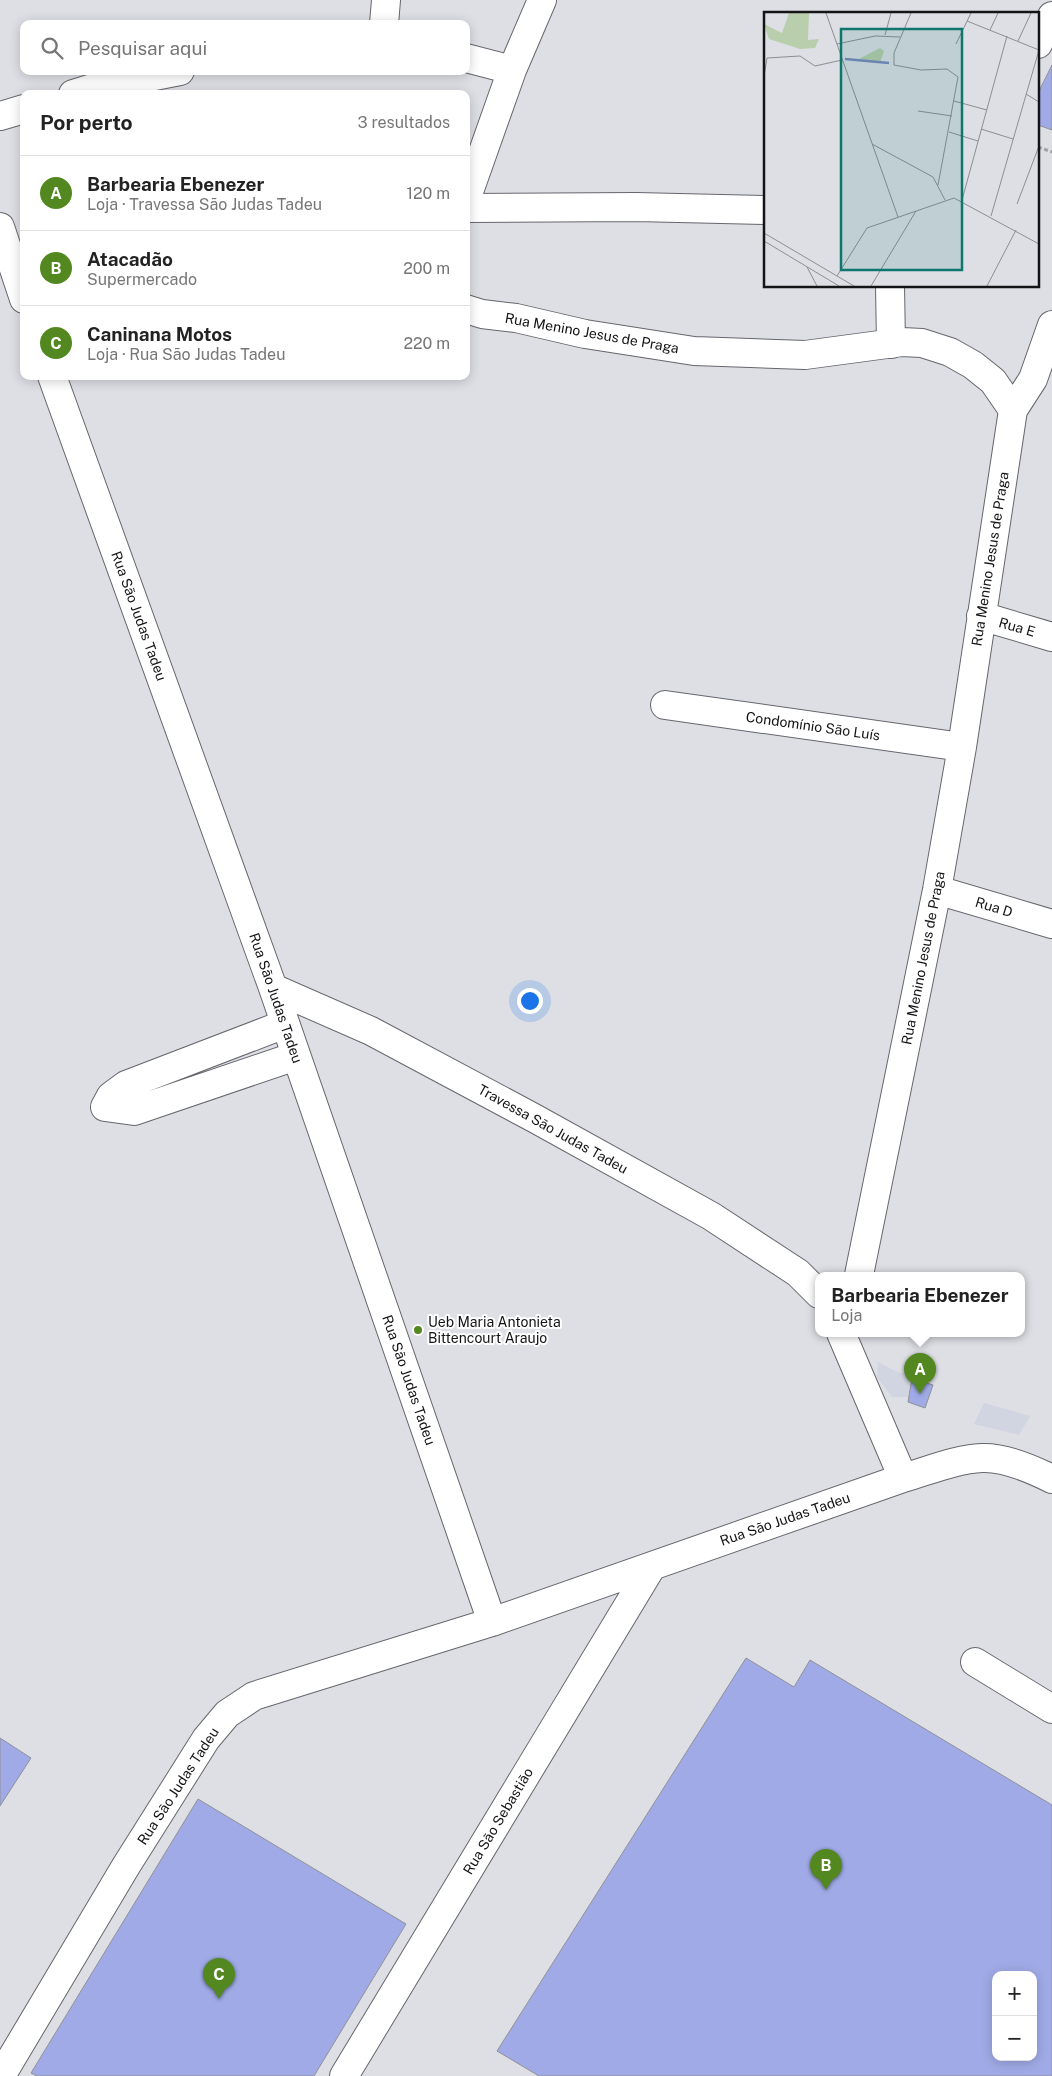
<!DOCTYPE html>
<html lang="pt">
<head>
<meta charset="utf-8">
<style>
  :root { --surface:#fff; --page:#f6f6f6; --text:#222; --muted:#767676; --line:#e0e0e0; --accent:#538821 }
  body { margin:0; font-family:"Public Sans",sans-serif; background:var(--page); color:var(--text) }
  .controls { position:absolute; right:15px; bottom:15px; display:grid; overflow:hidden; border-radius:10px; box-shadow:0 2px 12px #0003 }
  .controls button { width:45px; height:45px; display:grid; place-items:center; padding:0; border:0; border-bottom:1px solid var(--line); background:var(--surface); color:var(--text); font:25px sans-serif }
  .you { position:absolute; left:529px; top:1000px; width:18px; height:18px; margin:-12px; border:4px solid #fff; border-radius:50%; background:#1a73e8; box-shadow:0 0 0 8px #1a73e833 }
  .badge { display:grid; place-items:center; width:32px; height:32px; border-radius:50%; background:var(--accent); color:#fff; font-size:16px; font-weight:700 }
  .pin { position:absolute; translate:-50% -41px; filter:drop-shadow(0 1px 2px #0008) }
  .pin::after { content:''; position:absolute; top:26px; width:18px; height:15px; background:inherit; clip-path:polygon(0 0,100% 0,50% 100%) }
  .popup { position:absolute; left:815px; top:1272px; width:210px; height:65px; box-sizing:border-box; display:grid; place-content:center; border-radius:10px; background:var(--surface); filter:drop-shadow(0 1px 4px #0005); font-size:16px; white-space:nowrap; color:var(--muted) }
  .popup b { font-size:19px; color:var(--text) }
  .popup::after { content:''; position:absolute; left:50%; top:100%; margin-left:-10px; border:10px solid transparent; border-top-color:var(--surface) }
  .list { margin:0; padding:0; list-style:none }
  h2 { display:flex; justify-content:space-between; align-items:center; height:65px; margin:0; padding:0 20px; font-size:21px }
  h2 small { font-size:16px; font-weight:400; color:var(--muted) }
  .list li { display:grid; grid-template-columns:32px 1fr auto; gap:15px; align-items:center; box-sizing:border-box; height:75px; padding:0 20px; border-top:1px solid var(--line) }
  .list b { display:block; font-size:19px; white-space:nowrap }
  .list p { margin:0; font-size:16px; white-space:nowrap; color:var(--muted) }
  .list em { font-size:16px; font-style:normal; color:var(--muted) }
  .icon { flex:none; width:28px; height:28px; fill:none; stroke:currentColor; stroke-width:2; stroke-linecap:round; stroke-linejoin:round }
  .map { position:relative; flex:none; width:1052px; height:2076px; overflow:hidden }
  .search { position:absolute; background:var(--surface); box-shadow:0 2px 12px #0003; left:20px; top:20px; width:450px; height:55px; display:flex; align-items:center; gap:12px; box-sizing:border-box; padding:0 18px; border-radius:10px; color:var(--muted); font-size:19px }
  .panel { position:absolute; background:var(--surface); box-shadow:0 2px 12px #0003; left:20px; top:90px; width:450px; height:290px; border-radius:10px }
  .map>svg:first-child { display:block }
  .built { fill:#d1d4e1 }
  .building { fill:#a0aae6; stroke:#909197; fill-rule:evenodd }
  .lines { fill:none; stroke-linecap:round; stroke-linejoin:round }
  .minor-casing { stroke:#66676d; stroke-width:30 }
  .path { stroke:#9e9ea3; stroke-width:3; stroke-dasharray:4 2.5; stroke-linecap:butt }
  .minor { stroke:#fff; stroke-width:28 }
  .poi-dot { fill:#538821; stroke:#fff; stroke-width:2 }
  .labels { text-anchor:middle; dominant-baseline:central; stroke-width:4; stroke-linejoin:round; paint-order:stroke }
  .street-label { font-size:14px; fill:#141416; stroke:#fff }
  .poi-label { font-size:14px; fill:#141416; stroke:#fff; text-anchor:start }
  .inset-river { fill:none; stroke:#7d86c0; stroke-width:2.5 }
  .inset-road { fill:none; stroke:#8d8e92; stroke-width:1 }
  .view { fill:#0f766e; fill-opacity:0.15; stroke:#0f766e; stroke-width:2.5 }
  .inset-edge { fill:none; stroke:#141416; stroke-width:2.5 }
</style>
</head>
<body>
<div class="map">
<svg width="1052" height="2076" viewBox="0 0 1052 2076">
  <rect width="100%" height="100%" fill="#dedfe5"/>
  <path class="built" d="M878,1362L895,1371L912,1376L908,1397H892L877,1377Z
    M984,1403L1030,1416L1019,1435L974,1424Z"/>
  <path class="building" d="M1052,65V130L1038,125V93Z
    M912,1378L933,1385L925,1408L908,1402Z
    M746,1658L794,1687L810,1660L1052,1805V2076H539L497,2051ZM996,1975H1033V2057H996Z
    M0,1738L31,1758L0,1806Z
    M198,1799L406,1924L314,2076H37L31,2073Z"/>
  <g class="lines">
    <g class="minor-casing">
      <path id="minor" d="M384,24L386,0
        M1038,44L1052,16
        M466,58L512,70
        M73,94L89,89L180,71
        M0,116L24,109
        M466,200L512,70L542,0
        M466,208L636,207L766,210
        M0,227L24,299
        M890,286L891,344
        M466,309L482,314L516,318L585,334L694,351L805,355L902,342L922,343L950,352L973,365L993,381L1013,410
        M52,376L273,988L492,1622
        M981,616L1052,637
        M665,705L962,747
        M937,890L1052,924
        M273,988L371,1031L534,1118L711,1216L798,1273L819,1294
        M285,1024L126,1085L111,1096L105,1107L134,1111L296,1056
        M859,1275L937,890L962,747L1013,410L1033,379L1052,325
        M841,1333L903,1478
        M975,1662L1052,1709
        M1,2076L126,1866L206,1739L227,1714L254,1696L492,1622L903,1478C928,1471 956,1459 982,1458C1005,1457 1032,1469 1052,1479
        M344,2076L652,1566"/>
    </g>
    <path class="path" d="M1038,147L1052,152"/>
    <use href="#minor" class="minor"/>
  </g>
  <circle class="poi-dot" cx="418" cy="1330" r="5"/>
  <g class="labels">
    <g class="street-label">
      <text transform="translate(592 333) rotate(10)">Rua Menino Jesus de Praga</text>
      <text transform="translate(990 559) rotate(-81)">Rua Menino Jesus de Praga</text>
      <text transform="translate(139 616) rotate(70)">Rua São Judas Tadeu</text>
      <text transform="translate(1017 627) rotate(16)">Rua E</text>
      <text transform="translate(813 726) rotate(8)">Condomínio São Luís</text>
      <text transform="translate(994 907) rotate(17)">Rua D</text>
      <text transform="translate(923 958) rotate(-79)">Rua Menino Jesus de Praga</text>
      <text transform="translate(276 998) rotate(71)">Rua São Judas Tadeu</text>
      <text transform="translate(553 1129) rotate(29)">Travessa São Judas Tadeu</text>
      <text transform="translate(409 1380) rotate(71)">Rua São Judas Tadeu</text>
      <text transform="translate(785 1519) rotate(-19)">Rua São Judas Tadeu</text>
      <text transform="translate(178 1786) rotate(-57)">Rua São Judas Tadeu</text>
      <text transform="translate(498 1821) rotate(-59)">Rua São Sebastião</text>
    </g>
    <g class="poi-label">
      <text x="428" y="1322">Ueb Maria Antonieta<tspan x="428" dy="16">Bittencourt Araujo</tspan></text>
    </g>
  </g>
  <g transform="translate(764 12)">
    <rect width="275" height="275" fill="#dedfe5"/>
    <path d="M25,1H45L44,28L55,27L51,36L36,37L5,27L0,12L18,21ZM116,36L120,39L116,51L93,48Z" fill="#b9ceac"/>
    <path class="inset-river" d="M81,47L125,51"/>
    <path class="inset-road" d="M62,1L134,205M147,1L130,41V53L157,58L183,57L194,65L174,173M203,9L275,38M226,18L234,1M121,23L127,1M254,29L267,1M73,32L111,24L136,25M192,32L207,1M3,46L36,44L51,54L78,48M0,64L3,46M262,82L275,90M190,89L223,98M154,99L188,104M217,117L249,127M185,120L214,129M108,132L169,165L181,188M198,188L243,24M253,192L275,134M227,204L275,38M0,221L90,274M0,229L75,274M43,255L53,274M73,264L103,216L190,186L275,232M107,274L152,199M223,274L252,218"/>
    <path class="view" d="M77,17H198V258H77Z"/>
    <rect width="275" height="275" class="inset-edge"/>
  </g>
</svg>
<div class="controls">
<button>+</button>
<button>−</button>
</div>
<div class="you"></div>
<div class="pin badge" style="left:920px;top:1394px">A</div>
<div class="popup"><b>Barbearia Ebenezer</b>Loja</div>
<div class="pin badge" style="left:826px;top:1890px">B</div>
<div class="pin badge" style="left:219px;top:1999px">C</div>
<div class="search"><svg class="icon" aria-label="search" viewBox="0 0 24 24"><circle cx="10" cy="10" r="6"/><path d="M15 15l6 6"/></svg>Pesquisar aqui</div>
<section class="panel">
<h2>Por perto<small>3 resultados</small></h2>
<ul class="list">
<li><span class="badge">A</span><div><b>Barbearia Ebenezer</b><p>Loja · Travessa São Judas Tadeu</p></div><em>120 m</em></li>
<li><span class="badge">B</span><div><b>Atacadão</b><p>Supermercado</p></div><em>200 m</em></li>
<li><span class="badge">C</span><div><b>Caninana Motos</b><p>Loja · Rua São Judas Tadeu</p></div><em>220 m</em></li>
</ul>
</section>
</div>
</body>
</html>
